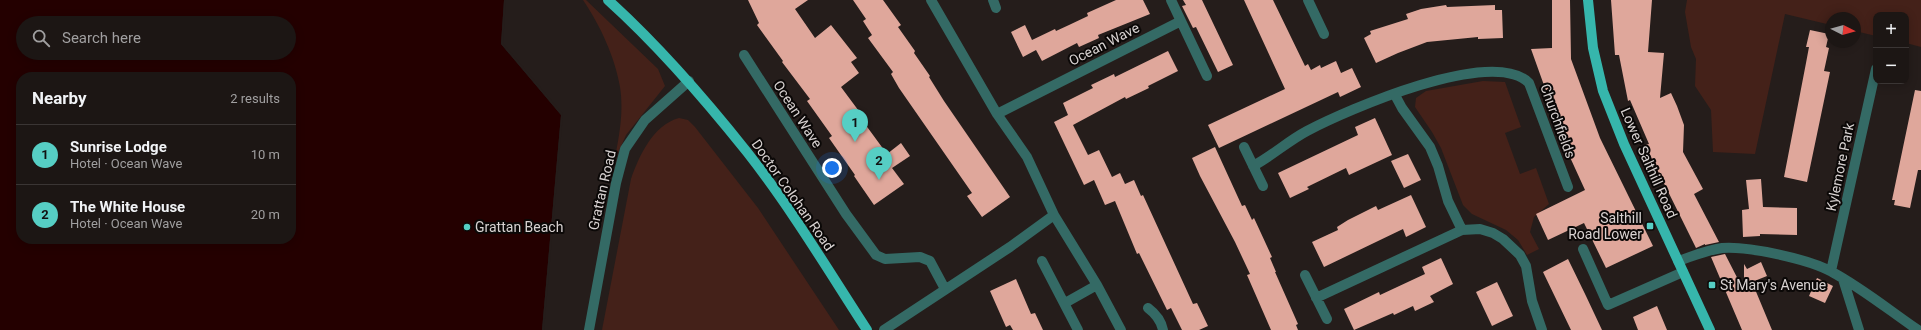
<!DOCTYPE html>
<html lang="en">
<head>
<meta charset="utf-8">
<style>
  :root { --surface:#1c1614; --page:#251f1d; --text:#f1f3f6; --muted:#a09fa0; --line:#3a3534; --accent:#56cec4 }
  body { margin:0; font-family:Roboto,sans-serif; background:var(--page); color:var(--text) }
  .controls { position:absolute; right:12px; top:12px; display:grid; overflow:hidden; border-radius:8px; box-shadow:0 2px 10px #0003 }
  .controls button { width:36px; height:36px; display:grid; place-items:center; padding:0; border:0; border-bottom:1px solid var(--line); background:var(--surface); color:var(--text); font:20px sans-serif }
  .compass { position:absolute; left:1825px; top:12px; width:36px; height:36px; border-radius:50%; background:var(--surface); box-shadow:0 2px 10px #0003; rotate:96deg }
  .you { position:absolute; left:832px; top:168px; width:14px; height:14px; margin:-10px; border:3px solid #fff; border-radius:50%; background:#1a73e8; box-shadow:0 0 0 6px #1a73e833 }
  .badge { display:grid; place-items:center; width:26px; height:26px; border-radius:50%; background:var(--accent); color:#111; font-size:13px; font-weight:700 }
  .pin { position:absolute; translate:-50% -33px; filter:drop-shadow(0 1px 2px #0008) }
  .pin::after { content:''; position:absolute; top:21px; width:14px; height:12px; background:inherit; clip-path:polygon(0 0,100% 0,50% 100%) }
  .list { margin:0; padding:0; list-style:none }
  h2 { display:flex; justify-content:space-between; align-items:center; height:52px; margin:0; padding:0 16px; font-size:17px }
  h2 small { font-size:13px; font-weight:400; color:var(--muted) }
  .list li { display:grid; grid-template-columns:26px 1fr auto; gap:12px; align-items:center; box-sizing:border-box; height:60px; padding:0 16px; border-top:1px solid var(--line) }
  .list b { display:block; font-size:15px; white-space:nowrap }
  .list p { margin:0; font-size:13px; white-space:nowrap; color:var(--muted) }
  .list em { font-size:13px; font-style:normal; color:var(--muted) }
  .icon { flex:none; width:22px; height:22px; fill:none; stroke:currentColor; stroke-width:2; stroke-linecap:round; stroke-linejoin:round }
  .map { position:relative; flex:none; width:1921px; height:330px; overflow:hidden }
  .search { position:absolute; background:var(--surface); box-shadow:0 2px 10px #0003; left:16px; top:16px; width:280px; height:44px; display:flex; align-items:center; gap:10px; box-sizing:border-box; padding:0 14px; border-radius:22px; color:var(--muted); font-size:15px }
  .panel { position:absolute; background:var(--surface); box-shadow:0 2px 10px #0003; left:16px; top:72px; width:280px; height:172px; border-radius:16px }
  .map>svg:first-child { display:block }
  .green { fill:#442119 }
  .water { fill:#240000; fill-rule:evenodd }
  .pier { fill:#251d1b }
  .building { fill:#dfa79b }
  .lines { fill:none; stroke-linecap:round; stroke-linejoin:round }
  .minor { stroke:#346a65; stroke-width:10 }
  .major { stroke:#36b6ac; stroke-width:10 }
  .poi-dot { fill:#56cec4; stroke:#0b0807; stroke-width:1.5 }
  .labels { text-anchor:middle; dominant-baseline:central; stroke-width:4; stroke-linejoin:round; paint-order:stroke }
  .street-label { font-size:14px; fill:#d8d2d1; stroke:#0b0807 }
  .poi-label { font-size:14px; fill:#d8d2d1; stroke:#0b0807; text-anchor:start }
</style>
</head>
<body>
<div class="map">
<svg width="1921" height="330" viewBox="0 0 1921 330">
  <rect width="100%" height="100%" fill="#251d1b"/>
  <path class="green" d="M583,0H586L658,69L665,86L626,135L614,162C619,138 624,112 620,87C615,57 600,25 583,0Z
    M1687,0H1921V47L1906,43V15H1876V36L1855,31V18H1831V25L1785,14L1755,154L1713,152L1711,110L1695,86L1696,59L1691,47L1685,12Z
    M1483,81L1505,82L1521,127L1505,133L1520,174L1536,168L1549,204L1534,217L1530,232L1539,249L1527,255L1518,240L1506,230L1472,214L1463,205L1441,148L1432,132L1415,107L1416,98L1426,91Z
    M679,118L688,120L695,127L758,208L839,330H602L631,179C639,156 653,125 679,118Z"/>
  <path class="water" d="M0,0H504L501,44L561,115L542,330H0ZM23,23H289V53H23ZM21,77H291V239H21Z"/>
  <path class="pier" d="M504,0L506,1L503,43L563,114L544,330H542L561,115L501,44Z"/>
  <path class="building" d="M748,0H808L795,9L815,38L831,25L857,58L851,62L859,73L841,87L867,122L865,124L887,154L901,143L910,156L892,168L904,184L874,205L854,176L855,175L829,138L832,136L807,101L810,99L782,62L783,61L757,25L759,23Z
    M853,0H883L901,25L898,27L915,51L914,53L930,76L929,77L944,101L1010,197L982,217L967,196L972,193L899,88L891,74L893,72L868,38L872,35L863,21L866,19Z
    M1116,0H1143L1150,14L1098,35L1099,38L1079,47L1077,43L1042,61L1036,50L1023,57L1011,32L1025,25L1032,40L1055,29L1056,31L1069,25L1088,16L1087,13Z
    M1183,0H1202L1233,65L1218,72L1196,27L1193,28L1182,6L1186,5Z
    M1244,0H1273L1305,66L1308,64L1311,70L1320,65L1321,68L1336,61L1341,73L1352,68L1361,87L1340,97L1338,92L1219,148L1208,125L1285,89Z
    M1552,0H1570L1571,59L1600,138L1653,246L1606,268L1584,223L1548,240L1536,214L1585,190L1569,155L1531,49L1552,48Z
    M1611,0H1652L1648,52L1664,53L1660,98L1671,93L1677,106L1684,125L1683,152L1703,189L1694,194L1719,242L1705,245V244L1696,248L1645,145L1649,144L1630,100L1628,101L1619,55H1615Z
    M1446,5L1447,7L1495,5V10H1502L1503,38L1478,39V37L1427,42L1398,53L1376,63L1364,38L1371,34L1370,31L1408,19L1406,14L1421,9Z
    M1810,30L1829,34L1826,47L1829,48L1824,71L1830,72L1807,182L1784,177L1806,63L1809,47H1806Z
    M1168,51L1178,71L1148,86L1149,88L1126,99L1125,97L1073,125L1088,155L1099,150L1112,177L1120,173L1125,184L1134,180L1141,196L1143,195L1193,304L1197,303L1208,326L1199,330H1182L1171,308L1167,310L1139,253L1137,254L1115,201L1105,205L1094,180L1084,185L1054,122L1068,115L1063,103L1093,88L1091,85L1114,74L1115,77Z
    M1915,90L1921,91V170H1918L1910,208L1894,205L1895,200H1892Z
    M1375,118L1392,155L1349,175L1346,168L1307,187L1309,189L1290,198L1278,173L1358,135L1355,127Z
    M1215,147L1242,206L1245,205L1252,220L1254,218L1272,257L1270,258L1276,272H1275L1298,324L1296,325L1298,330H1271L1247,275L1250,274L1235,242L1200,176L1192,158Z
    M1408,154L1421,180L1404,188L1391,161Z
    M1761,179L1763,207L1797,208V235L1760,234V236L1743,237L1742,210L1749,209L1746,180Z
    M1411,195L1426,227L1406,237L1403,229L1324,267L1312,242L1338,230L1337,227L1348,220L1376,206L1378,210Z
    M1725,254L1744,291V264L1747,269L1761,262L1767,276L1752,282L1772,330H1742L1711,257Z
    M1441,258L1453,284L1430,296L1434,302L1415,311L1413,306L1394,315L1393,313L1354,330L1344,309L1379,292L1380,295L1425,274L1422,267Z
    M1568,259L1586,296L1602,330H1571L1543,272Z
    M1817,278L1833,286L1825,303L1809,296Z
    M1016,279L1031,314L1035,313L1043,330H1013L1010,325L1006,327L990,291Z
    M1497,282L1513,316L1492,326L1476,292Z
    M1657,306L1667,330H1638L1633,317Z"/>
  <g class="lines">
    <path class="minor" d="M993,0L996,8
      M1171,0L1207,76
      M1308,0L1324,34
      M744,55L846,214L876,255L885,259L920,257L930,261L945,289
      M1395,95L1402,108L1430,147L1438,166L1448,201L1462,230
      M997,114L1181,21
      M1244,147L1263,186
      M1253,166C1272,156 1288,141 1307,131C1347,110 1493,46 1529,83L1568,187
      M1054,215L1097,285L1121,330
      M1583,249L1608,305L1683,272
      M1042,261L1078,330
      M1678,261C1693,256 1707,250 1722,248C1748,246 1809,259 1832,272C1862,288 1890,311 1918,330
      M1831,271L1876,69
      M1305,275L1327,319
      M1843,279L1859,330
      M1316,298L1462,230L1480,229L1493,233L1503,239L1520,255L1526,266L1532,301L1542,330
      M1065,303L1097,285
      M1148,308C1156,314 1161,320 1163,330
      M589,330L616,183L625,149L645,120L689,81
      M884,330L1010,247L1054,215L1027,157L997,114L931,0"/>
    <path class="major" d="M608,0C659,46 704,98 747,152C791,208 828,270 867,330
      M1588,0L1593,48L1603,91L1624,144L1710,330"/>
  </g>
  <g class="poi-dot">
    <rect x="1646" y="222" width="8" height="8" rx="2"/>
    <circle cx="467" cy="227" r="4"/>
    <rect x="1708" y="281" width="8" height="8" rx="2"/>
  </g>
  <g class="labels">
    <g class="street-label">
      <text transform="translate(1104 44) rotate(-27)">Ocean Wave</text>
      <text transform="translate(798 114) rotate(57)">Ocean Wave</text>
      <text transform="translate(1558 121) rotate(70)">Churchfields</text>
      <text transform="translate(1649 163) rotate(66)">Lower Salthill Road</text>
      <text transform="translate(1840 167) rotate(-78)">Kylemore Park</text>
      <text transform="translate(602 190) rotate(-77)">Grattan Road</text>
      <text transform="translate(793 195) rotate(55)">Doctor Colohan Road</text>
    </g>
    <g class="poi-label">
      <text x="1642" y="218" text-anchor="end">Salthill<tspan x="1642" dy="16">Road Lower</tspan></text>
      <text x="475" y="227">Grattan Beach</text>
      <text x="1720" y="285">St Mary's Avenue</text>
    </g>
  </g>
</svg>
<div class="controls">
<button>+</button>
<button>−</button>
</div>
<svg class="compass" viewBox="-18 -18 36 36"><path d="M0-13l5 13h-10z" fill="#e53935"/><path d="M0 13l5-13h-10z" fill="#a09fa0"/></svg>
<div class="you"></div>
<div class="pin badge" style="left:855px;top:142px">1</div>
<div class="pin badge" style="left:879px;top:180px">2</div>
<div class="search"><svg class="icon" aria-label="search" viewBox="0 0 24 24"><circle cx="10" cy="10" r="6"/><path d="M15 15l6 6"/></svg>Search here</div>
<section class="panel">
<h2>Nearby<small>2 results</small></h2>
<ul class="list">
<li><span class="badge">1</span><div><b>Sunrise Lodge</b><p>Hotel · Ocean Wave</p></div><em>10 m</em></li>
<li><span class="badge">2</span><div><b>The White House</b><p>Hotel · Ocean Wave</p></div><em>20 m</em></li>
</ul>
</section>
</div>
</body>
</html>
